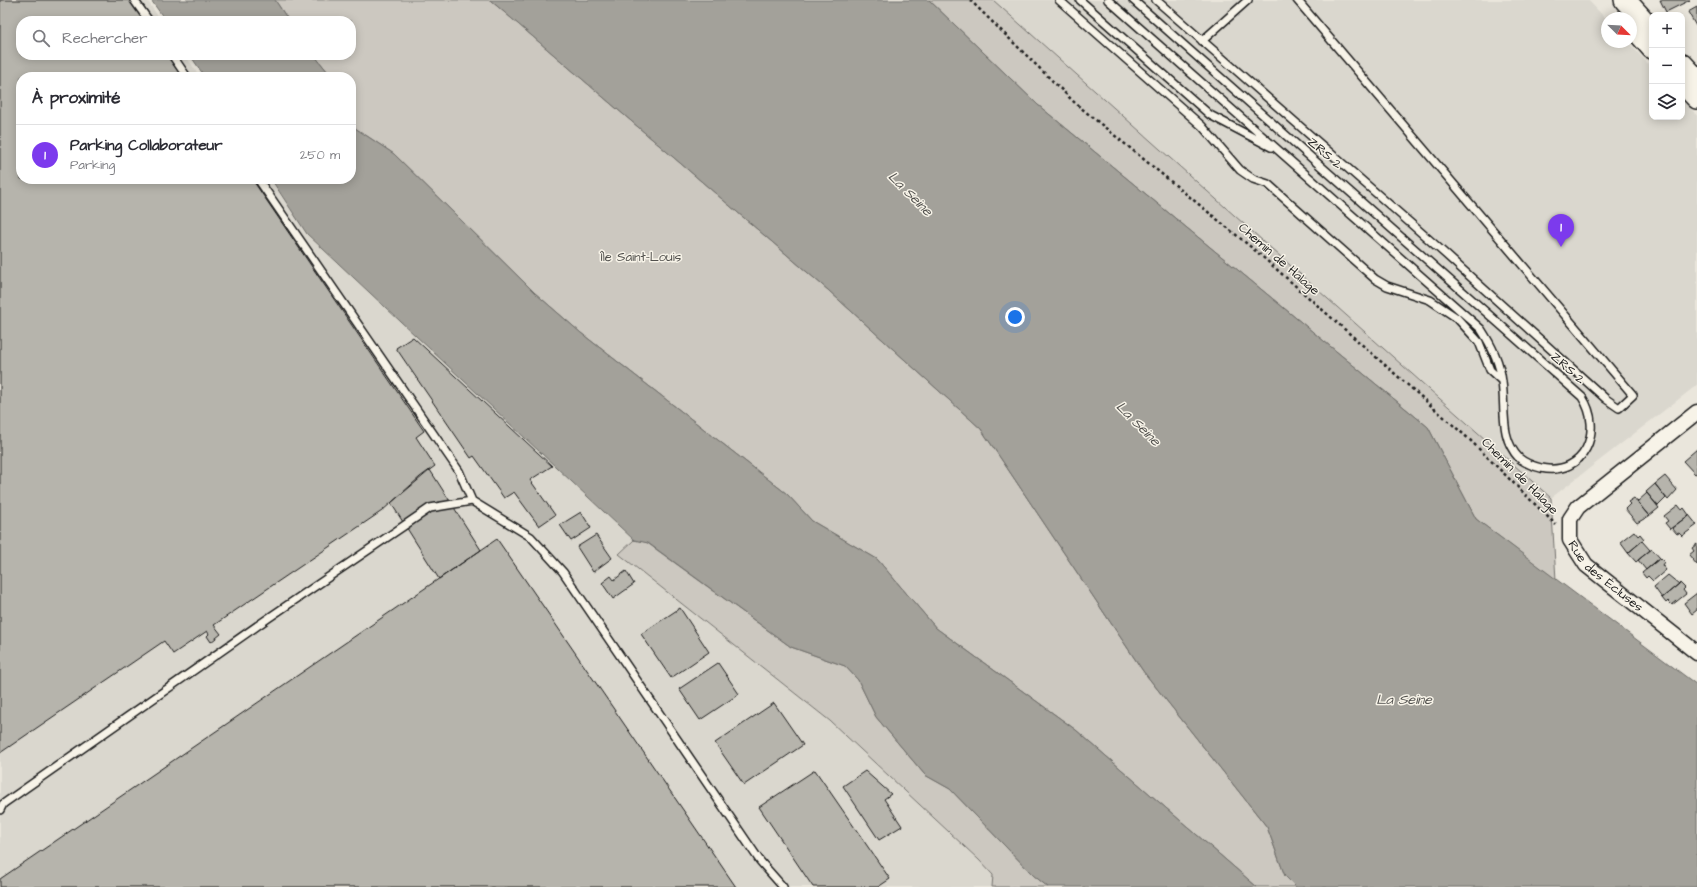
<!DOCTYPE html>
<html lang="fr">
<head>
<meta charset="utf-8">
<style>
  :root { --surface:#fff; --page:#f2f2f3; --text:#2b2b33; --muted:#7c7c81; --line:#e1e1e2; --accent:#7c3aed }
  body { margin:0; font-family:"Architects Daughter",sans-serif; background:var(--page); color:var(--text) }
  .controls { position:absolute; right:12px; top:12px; display:grid; overflow:hidden; border-radius:8px; box-shadow:0 2px 10px #0003 }
  .controls button { width:36px; height:36px; display:grid; place-items:center; padding:0; border:0; border-bottom:1px solid var(--line); background:var(--surface); color:var(--text); font:20px sans-serif }
  .compass { position:absolute; left:1601px; top:12px; width:36px; height:36px; border-radius:50%; background:var(--surface); box-shadow:0 2px 10px #0003; rotate:114deg }
  .you { position:absolute; left:1015px; top:317px; width:14px; height:14px; margin:-10px; border:3px solid #fff; border-radius:50%; background:#1a73e8; box-shadow:0 0 0 6px #1a73e833 }
  .badge { display:grid; place-items:center; width:26px; height:26px; border-radius:50%; background:var(--accent); color:#fff; font-size:13px; font-weight:700 }
  .pin { position:absolute; translate:-50% -33px; filter:drop-shadow(0 1px 2px #0008) }
  .pin::after { content:''; position:absolute; top:21px; width:14px; height:12px; background:inherit; clip-path:polygon(0 0,100% 0,50% 100%) }
  .list { margin:0; padding:0; list-style:none }
  h2 { display:flex; justify-content:space-between; align-items:center; height:52px; margin:0; padding:0 16px; font-size:17px }
  h2 small { font-size:13px; font-weight:400; color:var(--muted) }
  .list li { display:grid; grid-template-columns:26px 1fr auto; gap:12px; align-items:center; box-sizing:border-box; height:60px; padding:0 16px; border-top:1px solid var(--line) }
  .list b { display:block; font-size:15px; white-space:nowrap }
  .list p { margin:0; font-size:13px; white-space:nowrap; color:var(--muted) }
  .list em { font-size:13px; font-style:normal; color:var(--muted) }
  .icon { flex:none; width:22px; height:22px; fill:none; stroke:currentColor; stroke-width:2; stroke-linecap:round; stroke-linejoin:round }
  .map { position:relative; flex:none; width:1697px; height:887px; overflow:hidden }
  .search { position:absolute; background:var(--surface); box-shadow:0 2px 10px #0003; left:16px; top:16px; width:340px; height:44px; display:flex; align-items:center; gap:10px; box-sizing:border-box; padding:0 14px; border-radius:16px; color:var(--muted); font-size:15px }
  .panel { position:absolute; background:var(--surface); box-shadow:0 2px 10px #0003; left:16px; top:72px; width:340px; height:112px; border-radius:16px }
  .map>svg:first-child { display:block }
  .built { fill:#dad7ce }
  .green { fill:#ccc8c0; stroke:#74726e }
  .water { fill:#a3a19a; stroke:#6d6c68 }
  .building { fill:#b6b4ac; stroke:#1c1c1c }
  .lines { fill:none; stroke-linecap:round; stroke-linejoin:round }
  .service-casing { stroke:#1c1c1c; stroke-width:10 }
  .minor-casing { stroke:#1c1c1c; stroke-width:17 }
  .secondary-casing { stroke:#1c1c1c; stroke-width:24 }
  .path { stroke:#1c1c1c; stroke-width:2.5; stroke-dasharray:3 3; stroke-linecap:butt }
  .service { stroke:#f7f3e8; stroke-width:7 }
  .minor { stroke:#f7f3e8; stroke-width:14 }
  .secondary { stroke:#f7f3e8; stroke-width:21 }
  .labels { text-anchor:middle; dominant-baseline:central; stroke-width:3; stroke-linejoin:round; paint-order:stroke }
  .street-label { font-size:13px; fill:#1c1c1c; stroke:#f7f3e8 }
  .park-label { font-size:13px; fill:#51504d; stroke:#f7f3e8 }
  .water-label { font-size:14px; font-style:italic; fill:#52514e; stroke:#f7f3e8 }
</style>
</head>
<body>
<div class="map">
<svg width="1697" height="887" viewBox="0 0 1697 887">
  <rect width="100%" height="100%" fill="#eae6dc"/>
  <filter id="ink" filterUnits="userSpaceOnUse"><feTurbulence type="fractalNoise" baseFrequency=".025" numOctaves="2"/><feDisplacementMap in="SourceGraphic" scale="8" xChannelSelector="R" yChannelSelector="G"/><feConvolveMatrix kernelMatrix="1 2 1 2 8 2 1 2 1" color-interpolation-filters="sRGB"/></filter>
  <g filter="url(#ink)">
    <path class="built" d="M0,0H147L161,21H21V55H185L200,77H21V179H270L307,234L634,540L619,554L830,721L979,860L993,875L992,887H0Z
      M993,0H1588L1607,20V42H1628L1652,68V117H1682V100L1697,115V385L1551,498Z"/>
    <path class="green" d="M275,0H490L828,290L981,429L1143,671L1267,827L1285,876L1296,887H1257L1076,730L936,628L877,559L812,521L787,494L581,333L535,293L394,154L355,128L351,112V77H332L314,55H351V21H289Z
      M929,0H993L1551,498L1556,580L1476,519L1428,427L1038,105Z
      M634,540L646,542L791,647L845,666L858,680L876,717L925,775L950,789L1033,875L1048,887H992L993,875L979,860L830,721L619,554Z"/>
    <path class="water" d="M151,0H275L289,21H166Z
      M490,0H929L1038,105L1428,427L1476,519L1697,685V887H1296L1285,876L1267,827L1143,671L981,429L828,290Z
      M190,55H314L332,77H205Z
      M351,112L355,128L394,154L535,293L581,333L787,494L812,521L877,559L936,628L1076,730L1257,887H1048L1033,875L950,789L925,775L876,717L858,680L845,666L791,647L648,543L634,540L307,234L271,179H351Z"/>
    <path class="building" d="M0,0H131L145,21H21V55H168L183,77H21V179H252L424,431L416,437L435,466L420,477L382,511L214,625L221,634L211,642L207,636L209,634L207,631L173,654L164,641L0,753Z
      M1660,0H1690L1666,12Z
      M1697,7V25L1696,26L1688,12Z
      M413,337L552,466L530,480L555,515L539,526L514,492L504,498L474,456L471,458L396,348Z
      M1697,449V473L1695,474L1683,461Z
      M430,470L481,550L439,579L391,503Z
      M1665,476L1677,490L1668,500L1655,484Z
      M1655,484L1666,498L1658,506L1646,492Z
      M1647,493L1659,508L1649,516L1637,502Z
      M1634,498L1649,516L1637,523L1625,509L1630,504L1628,502Z
      M1678,505L1682,510L1684,508L1689,515L1670,529L1665,523L1668,521L1664,516Z
      M581,512L591,528L571,541L560,525Z
      M1689,515L1697,525L1682,536L1679,533L1677,534L1672,528Z
      M1634,531L1638,536L1640,534L1644,539L1628,553L1620,542Z
      M596,535L612,558L593,572L577,547Z
      M497,539L736,887H0V879Z
      M1642,541L1650,550L1636,562L1628,553Z
      M1697,544V565L1689,555L1694,551L1692,548Z
      M1652,549L1660,558L1646,570L1638,560Z
      M1660,558L1664,562L1662,565L1666,570L1653,581L1648,576L1646,578L1642,573Z
      M626,571L634,584L613,599L602,583L611,576L614,580Z
      M1668,575L1679,584L1662,598L1654,587Z
      M1680,583L1685,588L1683,590L1686,594L1672,605L1668,601L1666,603L1662,598Z
      M1697,593V610L1692,614L1684,603Z
      M680,608L709,652L671,678L641,634Z
      M718,663L739,694L700,720L679,689Z
      M774,703L803,745L744,785L715,743Z
      M815,770L890,879L878,887H813L759,807Z
      M865,771L891,794L884,799L902,826L879,840L843,786Z"/>
    <g class="lines">
      <g class="service-casing">
        <path id="service" d="M134,0L149,21
          M1059,0L1202,126L1240,170L1253,179L1268,184L1375,279L1387,286L1430,300L1457,318L1479,342L1490,370L1502,381
          M1080,0L1210,115L1271,147
          M1108,0L1481,329C1492,346 1500,362 1502,382C1506,409 1499,437 1519,458C1525,463 1533,466 1541,468C1585,477 1604,430 1582,397L1133,0
          M1156,0L1433,243L1606,399L1619,408L1633,395L1297,0
          M1202,41L1248,0
          M172,55L187,77
          M258,179L459,471L472,501
          M0,810L3,804L267,619L430,508L472,501L531,537L563,572L760,861L783,887"/>
      </g>
      <g class="minor-casing">
        <g id="minor">
          <path id="s1" d="M1697,412L1578,507L1570,519V540L1586,565L1697,653"/>
        </g>
      </g>
      <g class="secondary-casing">
        <path id="secondary" d="M1625,0L1652,30
          M1631,24L1652,48
          M1682,64L1697,80
          M1682,82L1697,98"/>
      </g>
      <path class="path" d="M970,0L1075,103L1257,252L1470,440L1556,525"/>
      <use href="#service" class="service"/>
      <use href="#minor" class="minor"/>
      <use href="#secondary" class="secondary"/>
    </g>
  </g>
  <g class="labels">
    <g class="street-label">
      <text transform="translate(1325 153) rotate(41)">ZRS 2</text>
      <text transform="translate(1279 259) rotate(41)">Chemin de Halage</text>
      <text transform="translate(1568 368) rotate(42)">ZRS 2</text>
      <text transform="translate(1520 476) rotate(45)">Chemin de Halage</text>
      <text stroke="none"><textPath href="#s1" startOffset="239">Rue des Écluses</textPath></text>
    </g>
    <g class="park-label">
      <text x="641" y="257">Île Saint-Louis</text>
    </g>
    <g class="water-label">
      <text transform="translate(910 194) rotate(45)">La Seine</text>
      <text transform="translate(1138 424) rotate(45)">La Seine</text>
      <text x="1404" y="700">La Seine</text>
    </g>
  </g>
</svg>
<div class="controls">
<button>+</button>
<button>−</button>
<button><svg class="icon" aria-label="layers" viewBox="0 0 24 24"><path d="M12 4l9 5-9 5-9-5zM3 14l9 5 9-5"/></svg></button>
</div>
<svg class="compass" viewBox="-18 -18 36 36"><path d="M0-13l5 13h-10z" fill="#e53935"/><path d="M0 13l5-13h-10z" fill="#7c7c81"/></svg>
<div class="you"></div>
<div class="pin badge" style="left:1561px;top:247px">1</div>
<div class="search"><svg class="icon" aria-label="search" viewBox="0 0 24 24"><circle cx="10" cy="10" r="6"/><path d="M15 15l6 6"/></svg>Rechercher</div>
<section class="panel">
<h2>À proximité<small></small></h2>
<ul class="list">
<li><span class="badge">1</span><div><b>Parking Collaborateur</b><p>Parking</p></div><em>250 m</em></li>
</ul>
</section>
</div>
</body>
</html>
